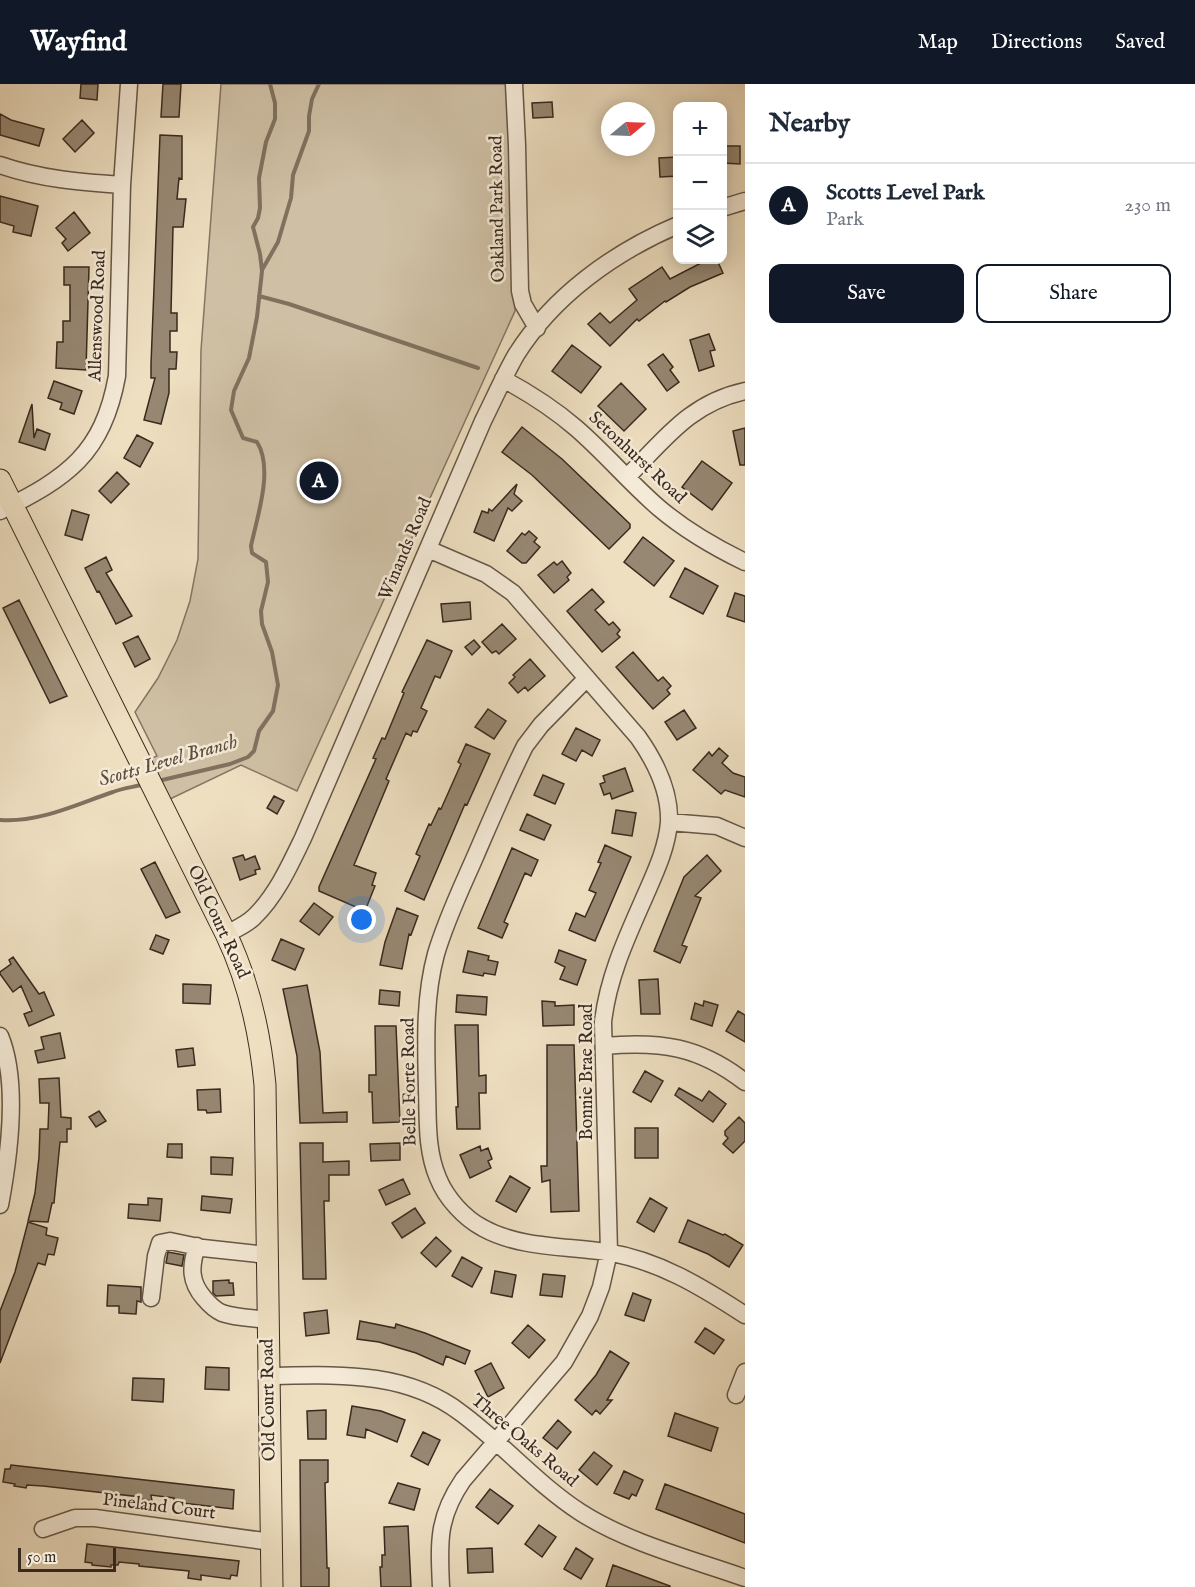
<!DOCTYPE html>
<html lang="en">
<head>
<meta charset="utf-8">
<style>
  :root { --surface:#fff; --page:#f6f6f7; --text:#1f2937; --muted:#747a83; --line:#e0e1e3; --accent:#111827 }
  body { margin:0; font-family:"IM FELL English",serif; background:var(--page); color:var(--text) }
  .controls { position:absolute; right:18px; top:18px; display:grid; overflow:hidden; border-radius:12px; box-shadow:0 3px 15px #0003 }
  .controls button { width:54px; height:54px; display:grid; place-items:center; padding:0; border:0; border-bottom:2px solid var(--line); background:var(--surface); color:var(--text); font:30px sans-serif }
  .compass { position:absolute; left:601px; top:18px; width:54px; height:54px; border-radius:50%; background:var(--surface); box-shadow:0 3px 15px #0003; rotate:71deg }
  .scale { position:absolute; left:18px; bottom:15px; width:98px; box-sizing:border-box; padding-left:6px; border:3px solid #392a1e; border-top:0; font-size:16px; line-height:21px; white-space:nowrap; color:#392a1e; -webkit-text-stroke:4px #f4ead7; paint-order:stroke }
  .you { position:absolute; left:362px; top:836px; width:21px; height:21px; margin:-15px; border:4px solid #fff; border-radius:50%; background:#1a73e8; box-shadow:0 0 0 9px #1a73e833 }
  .badge { display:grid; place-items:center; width:39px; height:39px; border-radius:50%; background:var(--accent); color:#fff; font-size:20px; font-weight:700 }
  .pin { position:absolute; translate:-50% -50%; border:3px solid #fff; box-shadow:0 2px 6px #0006 }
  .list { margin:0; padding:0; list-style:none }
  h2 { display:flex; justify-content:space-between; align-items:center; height:78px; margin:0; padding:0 24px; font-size:26px }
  h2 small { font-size:20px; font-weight:400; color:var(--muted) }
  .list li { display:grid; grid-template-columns:39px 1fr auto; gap:18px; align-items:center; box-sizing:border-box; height:84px; padding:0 24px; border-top:2px solid var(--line) }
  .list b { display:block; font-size:22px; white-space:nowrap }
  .list p { margin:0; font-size:20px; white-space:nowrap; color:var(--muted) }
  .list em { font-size:20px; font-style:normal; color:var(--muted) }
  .actions { display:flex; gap:12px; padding:18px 24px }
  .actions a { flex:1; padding:14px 0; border:2px solid var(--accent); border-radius:12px; text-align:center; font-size:21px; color:var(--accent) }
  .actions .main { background:var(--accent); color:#fff }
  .icon { flex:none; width:33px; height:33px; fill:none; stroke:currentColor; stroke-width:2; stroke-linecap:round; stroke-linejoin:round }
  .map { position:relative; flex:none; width:745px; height:1503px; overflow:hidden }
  header { display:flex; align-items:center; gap:36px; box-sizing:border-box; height:84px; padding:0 30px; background:var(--accent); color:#fff }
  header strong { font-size:28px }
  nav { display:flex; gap:33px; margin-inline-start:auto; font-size:21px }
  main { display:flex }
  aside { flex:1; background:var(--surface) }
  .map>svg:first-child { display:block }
  .green { fill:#cfc0a5; stroke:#847562; stroke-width:1.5 }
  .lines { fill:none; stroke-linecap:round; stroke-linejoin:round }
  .stream { stroke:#80715f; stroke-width:4 }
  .building { fill:#978873; stroke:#392a1e; stroke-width:1.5 }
  .minor-casing { stroke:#665747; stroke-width:19 }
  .major-casing { stroke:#392a1e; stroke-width:23 }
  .minor { stroke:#f4ead7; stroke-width:16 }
  .major { stroke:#eedfc1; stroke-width:21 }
  .labels { text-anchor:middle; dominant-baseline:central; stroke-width:5; stroke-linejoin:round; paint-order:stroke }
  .street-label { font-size:18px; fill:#392a1e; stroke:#f4ead7 }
  .water-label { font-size:20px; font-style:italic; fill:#5d4e3e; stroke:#f4ead7 }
</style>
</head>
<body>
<header>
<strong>Wayfind</strong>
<nav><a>Map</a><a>Directions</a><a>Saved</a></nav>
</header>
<main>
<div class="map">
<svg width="745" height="1503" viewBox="0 0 745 1503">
  <rect width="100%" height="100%" fill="#eedfc1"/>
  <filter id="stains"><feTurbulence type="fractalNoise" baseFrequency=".00333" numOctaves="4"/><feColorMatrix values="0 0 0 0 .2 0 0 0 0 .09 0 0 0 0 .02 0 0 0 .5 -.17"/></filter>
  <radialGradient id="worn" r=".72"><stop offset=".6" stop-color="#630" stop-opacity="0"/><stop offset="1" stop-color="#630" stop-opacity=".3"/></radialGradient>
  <path class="green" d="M221,0H511L515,227L297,707L241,681L168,716L148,676L157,672L135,628L158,594L177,556L190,517L198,475L201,266Z"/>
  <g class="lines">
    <path class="stream" d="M262,186L278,158L291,114L293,91L309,47V32L312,15L319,0
      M259,212L289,220L478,284
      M158,697L230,680L248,673L254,667L259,647L273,627L278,601L272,568L262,540L261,527L268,498L266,478L252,469L251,462C257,433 274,385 257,358L243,354L231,326L234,307L249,274L257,233L262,187L260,170L253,143L258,134L260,124L259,94L266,58L275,35V19L270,0
      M0,736C39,739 77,720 113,708C123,704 134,703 145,700"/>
  </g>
  <path class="building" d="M81,0H98L97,16L80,14Z
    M163,0H181L179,33H161Z
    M552,18L553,33L533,34L532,19Z
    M0,30L11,36L44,45L39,62L0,51Z
    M82,36L94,49L75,68L63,55Z
    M160,51L182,52V95L179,94L177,115H186L183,143H173L171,229H177V247H170V268H177L176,285H169V309L161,340L144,336L155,294H151V280Z
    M723,62H740V80L723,79Z
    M678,73V92L660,93L659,74Z
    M0,112L38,122L31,152L13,148L14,142L0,138Z
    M74,128L90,149L68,167L62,159L66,155L56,144Z
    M701,176H717L723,189L690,203L666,218L665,217L639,237L637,235L610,262L588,240L600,229L610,239L637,216L629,205L662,183L670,195L703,178Z
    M64,183H89L86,286L56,284L57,258H63V237H70V201H64Z
    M709,250L715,266L710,267L714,282L699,287L690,256Z
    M572,261L601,283L581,309L552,287Z
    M663,270L673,283L670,286L679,298L667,307L648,281Z
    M54,297L82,307L74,330L60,325L62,319L48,314Z
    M621,299L646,325L624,347L598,322Z
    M32,320L34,354L37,345L50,350L45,366L19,358Z
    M522,343L562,375L630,440V444L609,465L532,391L502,368Z
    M745,344V381H740L733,347Z
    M137,351L153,359L140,383L124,374Z
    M702,377L732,399L712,426L682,403Z
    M117,388L129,400L111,419L99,407Z
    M517,400L514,410L522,417L512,427L508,424L494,457L474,448L482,427L488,429L489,425L492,427Z
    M72,426L89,431L82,456L65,451Z
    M529,447L537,454L534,458L540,463L526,479H522L507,467L522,449L525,451Z
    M643,453L674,477L654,502L624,478Z
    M106,473L112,486L106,489L132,532L116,540L99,507L97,508L85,484Z
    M562,477L571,489L567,493L569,496L554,509L538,491L554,478L557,481Z
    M685,484L718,502L703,530L670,513Z
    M592,505L604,518L595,526L609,541L613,538L620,546L617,550L620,553L602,568L567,527Z
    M735,509L745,512V538L727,532Z
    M19,516L67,612L50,619L3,524Z
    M470,518L471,535L443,538L441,520Z
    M502,540L516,555L499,570L496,567L492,569L482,558Z
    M138,552L150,575L135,583L123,559Z
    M427,556L452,567L440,594L435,592L421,624L427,627L417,648L413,647L411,652L406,649L386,695L389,697L354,781L376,789L372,801L375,802L365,827L319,807V803L376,675L373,674L382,654L385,655L404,609L402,608Z
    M474,556L480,563L472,571L465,563Z
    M633,568L658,597L663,593L671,602L667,606L670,610L653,625L616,583Z
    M530,575L545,592L528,607L525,603L518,609L509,599L515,593L513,591Z
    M488,625L506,637L494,655L475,643Z
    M684,626L696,644L677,656L665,638Z
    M576,644L600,656L592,672L582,666L576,677L562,670Z
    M466,660L490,670L467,721L465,720L424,816L405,807L420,772L416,770L429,740L431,741L439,724L441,725L461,680L458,678Z
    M719,664L728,672L722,679L733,689L745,693V713L725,706L721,710L693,686L709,668L712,672Z
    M625,684L633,707L612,715L610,709L604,711L600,700L605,698L603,692Z
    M543,691L564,700L555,720L534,711Z
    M274,712L284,717L277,730L267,724Z
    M616,726L636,729L632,752L612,749Z
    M527,730L551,741L544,756L520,746Z
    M605,761L631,773L595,857L569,846L576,829L585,833L596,809L589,806L601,779L598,778Z
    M512,764L538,776L531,792L525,789L504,838L508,840L502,854L478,844Z
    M243,771L245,776L255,772L260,785L255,786L256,790L240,796L233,774Z
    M707,771L721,787L695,812L701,814L682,861L687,863L680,879L654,867L684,793Z
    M155,778L180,828L166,834L141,785Z
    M314,819L333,833L319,851L300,837Z
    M397,824L418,832L411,851L409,850L402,885L380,881L385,858Z
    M156,851L169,856L163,870L150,865Z
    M281,855L304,865L295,886L272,876Z
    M559,866L586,876L577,901L560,895L565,883L555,878Z
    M468,867L489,872L488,876L498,878L495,891L484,889L483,892L463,888Z
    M13,873L39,910L44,908L54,931L29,942L24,930L32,927L21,902L13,908L0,890V888L11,880L9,876Z
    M658,895L660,930H641L639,896Z
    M183,900L211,901L210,920L183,919Z
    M307,901L320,968L323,1029L347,1028V1038L300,1039L297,972L283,905Z
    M380,906L400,908L399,922L379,920Z
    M457,911L487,913L486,931L456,928Z
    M542,917L555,918V922L574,921V941L543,942Z
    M704,917L718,921L712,942L691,935L695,919L703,922Z
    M738,927L745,931V958L726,947Z
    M455,941H478L479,992L486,991V1009H479L480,1045H457L456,1023H458Z
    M375,942H396L400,1038L373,1039L372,1008H369V991H376Z
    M60,949L65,974L38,979L35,967L44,965L41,953Z
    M547,961H574L579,1127L551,1128L550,1096L542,1098L541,1082H547Z
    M193,964L195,981L178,983L176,966Z
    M645,987L663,997L651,1018L633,1008Z
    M59,994L61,1033L71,1034V1045H67V1058H60L54,1119H52L48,1138L28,1137L35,1109L39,1073L40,1045H48L49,1019H40L39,995Z
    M679,1004L702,1017L709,1007L726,1020L713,1038L675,1011Z
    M220,1005L221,1028L207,1029L206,1026H198L197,1006Z
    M99,1027L106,1037L96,1043L89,1033Z
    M739,1033L745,1039V1057L733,1069L723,1060L728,1054L725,1051V1047Z
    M635,1044H658V1074H635Z
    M300,1059H323V1078L349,1077V1091H329V1117H324L326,1195H303Z
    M400,1059V1076L371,1077L370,1060Z
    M168,1060H182V1074L167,1073Z
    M480,1062L481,1067L488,1064L492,1075L488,1077L491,1084L470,1094L460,1071Z
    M211,1073L233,1074L232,1091L211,1090Z
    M510,1092L530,1104L516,1128L496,1117Z
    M403,1095L410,1110L386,1121L379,1106Z
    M202,1112L232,1115L230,1129L201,1126Z
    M148,1114L162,1115L160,1137L128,1134L129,1120L148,1121Z
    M650,1114L667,1124L654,1148L637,1138Z
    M415,1124L425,1139L402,1154L392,1139Z
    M688,1136L723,1151L725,1150L743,1161L729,1183L708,1170L679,1158Z
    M28,1138L47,1144L46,1151L58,1154L54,1171L48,1170L45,1181L38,1179L0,1279V1227L15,1188Z
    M436,1153L451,1167L436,1183L421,1169Z
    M168,1168L184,1171L182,1182L166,1179Z
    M462,1173L482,1184L472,1203L452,1192Z
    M495,1187L516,1191L512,1213L491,1209Z
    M543,1190L565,1192L562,1213L540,1211Z
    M229,1196V1199H233L234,1211L216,1212L213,1209V1197Z
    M108,1201L141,1203V1218L137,1217L136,1230L119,1229V1222H107Z
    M633,1209L651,1216L644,1237L625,1231Z
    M327,1226L329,1249L306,1252L304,1229Z
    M360,1237L395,1244L396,1240L425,1249L470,1267L465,1280L446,1272L443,1281L416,1269L379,1258L357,1255Z
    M528,1241L545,1256L529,1274L512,1259Z
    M705,1244L724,1256L714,1270L695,1258Z
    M610,1267L629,1279L607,1316H612L600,1330L596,1326L592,1331L575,1316L596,1291Z
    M491,1279L504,1304L488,1313L475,1287Z
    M206,1283L229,1284V1306L205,1305Z
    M133,1294L164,1295L163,1318L132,1316Z
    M352,1322L381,1327L405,1336L397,1358L366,1345L365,1354L347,1351Z
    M326,1326V1355H308L307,1327Z
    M675,1329L718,1344L711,1367L668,1352Z
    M558,1336L571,1348L557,1365L543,1354Z
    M423,1348L440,1356L428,1381L411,1372Z
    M594,1368L612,1382L597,1401L579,1386Z
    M300,1376H328V1398L325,1399L327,1484H329V1503H301Z
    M11,1381L234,1406L233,1425L174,1418V1414L151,1411L152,1417L141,1415V1413L43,1402L27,1401L26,1404L14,1402L15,1400L3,1398L5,1385H10Z
    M624,1387L643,1396L636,1412L632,1410L629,1415L614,1409Z
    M398,1399L420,1405L414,1426L389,1419Z
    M665,1400L745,1430V1459L656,1425Z
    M490,1405L513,1422L498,1440L476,1423Z
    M539,1441L556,1453L542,1473L525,1460Z
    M408,1442L411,1503H381L380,1483H382V1471H385L384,1443Z
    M87,1460L239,1477L237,1492L231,1491L230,1495L201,1491V1496L188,1494L189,1487L139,1482V1480L119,1478L118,1481H111V1483L92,1481V1479L85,1478Z
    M492,1464L493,1488L468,1489L467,1465Z
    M576,1464L593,1475L581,1495L564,1485Z
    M613,1481L670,1502V1503H606Z"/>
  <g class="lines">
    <g class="minor-casing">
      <path id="minor" d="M514,0L517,61L520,207L523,220L537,244
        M0,81C40,95 80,98 122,101
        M722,124L745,117
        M503,295C529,309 554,325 576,344C605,369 630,399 659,424C685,446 714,463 745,478
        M627,393C665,355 690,319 745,307
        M0,427C67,394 103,370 117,292L122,101L129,0
        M428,465L486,490L513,509L638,653C655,677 670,708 669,738C667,764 655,789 645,812C627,853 608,893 603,938L609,1168L601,1203L590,1232L564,1278L463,1396C437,1434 439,1459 441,1503
        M587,594L541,641L525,662C507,698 491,736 475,773C461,805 446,836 436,870C424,914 426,960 427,1005C428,1035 426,1066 438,1094C446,1114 464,1134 483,1144C519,1164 566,1162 606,1168C658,1176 702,1203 745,1231
        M669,738L717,742L745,754
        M226,850C236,845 246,841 254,833C276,812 290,781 303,754L483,337C494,315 504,292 516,271C553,212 614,168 678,141
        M0,952C19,998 9,1073 0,1121
        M604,962C660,957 699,962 745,998
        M197,1162C190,1183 190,1198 204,1214C209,1220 215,1226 222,1229C236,1234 254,1234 268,1236
        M151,1214L156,1172L160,1159L170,1157L203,1164L267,1171
        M269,1292C335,1291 405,1286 461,1329C503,1360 537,1400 580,1428C628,1459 691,1475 745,1494
        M736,1311L745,1288
        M43,1445L75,1434H95L271,1458"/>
    </g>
    <g class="major-casing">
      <path id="major" d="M0,396L226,850C249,898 260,948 265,1001L272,1503"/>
    </g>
    <use href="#minor" class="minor"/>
    <use href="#major" class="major"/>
  </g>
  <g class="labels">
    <g class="street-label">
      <text transform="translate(498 125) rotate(-91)">Oakland Park Road</text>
      <text transform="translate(98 232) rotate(-88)">Allenswood Road</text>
      <text transform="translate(637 374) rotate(43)">Setonhurst Road</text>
      <text transform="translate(406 465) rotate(-67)">Winands Road</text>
      <text transform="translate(218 838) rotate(65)">Old Court Road</text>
      <text transform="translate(587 988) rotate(-90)">Bonnie Brae Road</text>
      <text transform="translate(410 998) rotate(-91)">Belle Forte Road</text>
      <text transform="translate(269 1316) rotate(-91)">Old Court Road</text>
      <text transform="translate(524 1357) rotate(40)">Three Oaks Road</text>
      <text transform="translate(159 1423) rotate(7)">Pineland Court</text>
    </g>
    <g class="water-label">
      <text transform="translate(168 677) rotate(-16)">Scotts Level Branch</text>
    </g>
  </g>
  <rect width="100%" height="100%" filter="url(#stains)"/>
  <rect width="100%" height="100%" fill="url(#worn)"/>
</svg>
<div class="controls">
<button>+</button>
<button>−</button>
<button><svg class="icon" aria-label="layers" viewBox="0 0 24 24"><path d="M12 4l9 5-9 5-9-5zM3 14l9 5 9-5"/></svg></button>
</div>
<svg class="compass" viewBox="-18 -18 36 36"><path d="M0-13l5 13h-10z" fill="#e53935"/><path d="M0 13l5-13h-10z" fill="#747a83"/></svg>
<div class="scale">50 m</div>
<div class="you"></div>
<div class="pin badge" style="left:319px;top:397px">A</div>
</div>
<aside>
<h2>Nearby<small></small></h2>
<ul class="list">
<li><span class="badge">A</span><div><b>Scotts Level Park</b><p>Park</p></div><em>230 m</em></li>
</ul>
<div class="actions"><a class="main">Save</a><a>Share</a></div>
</aside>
</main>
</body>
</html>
